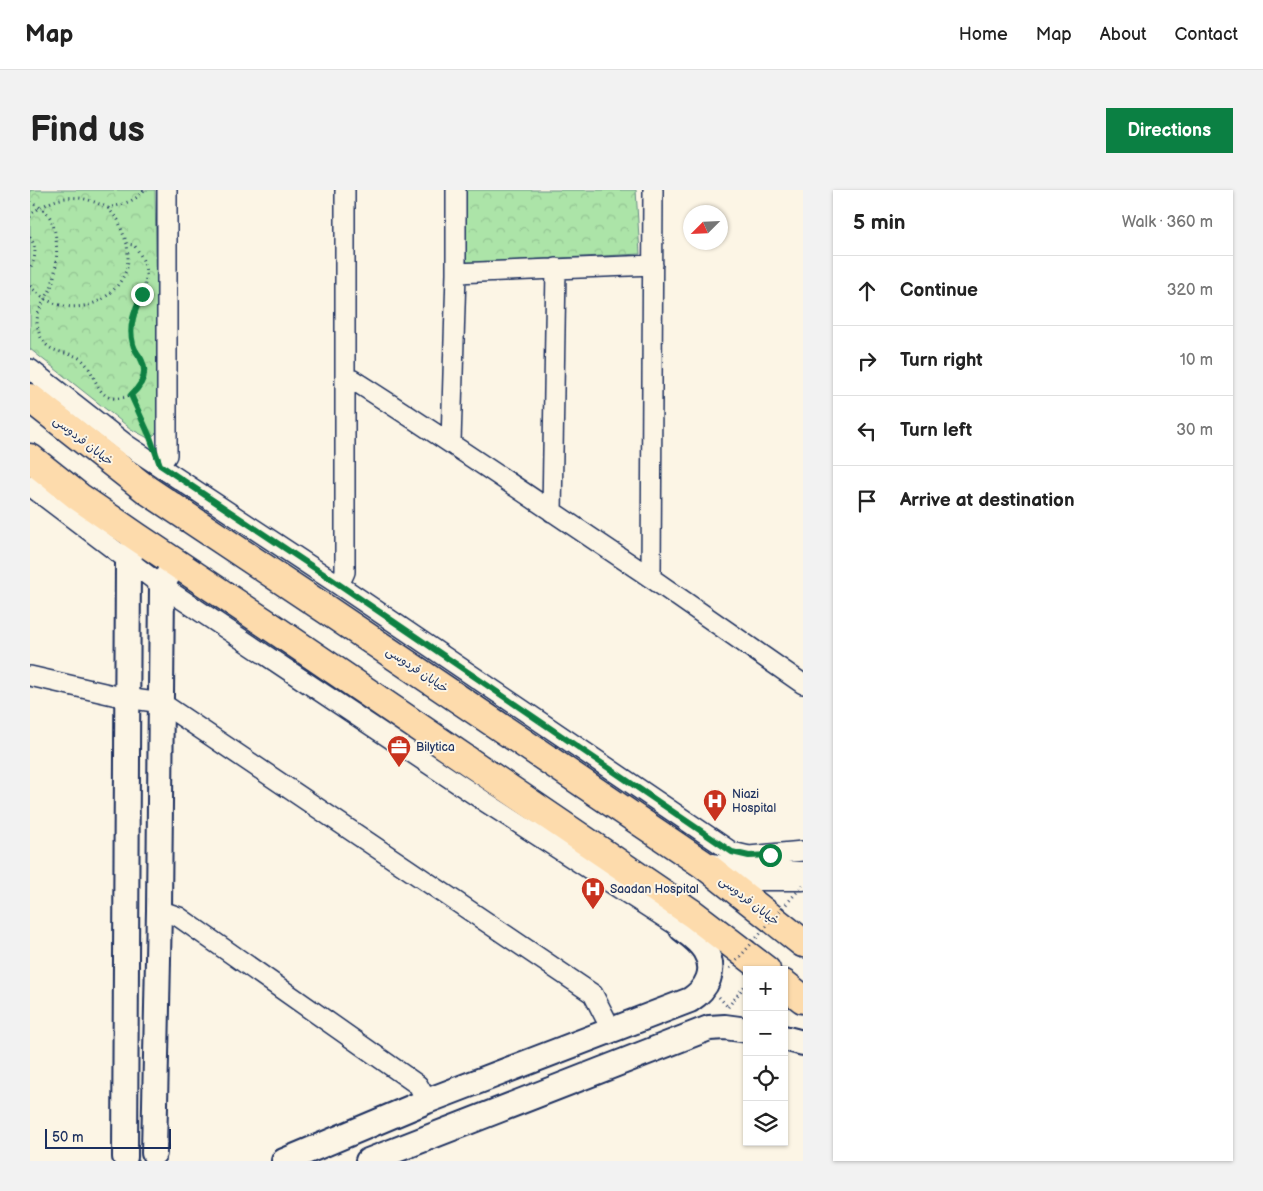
<!DOCTYPE html>
<html lang="en">
<head>
<meta charset="utf-8">
<style>
  :root { --surface:#fff; --page:#f2f2f2; --text:#222; --muted:#767676; --line:#e0e0e0; --accent:#0b8043 }
  body { margin:0; font-family:"Balsamiq Sans","Playpen Sans Arabic",sans-serif; background:var(--page); color:var(--text) }
  .controls { position:absolute; right:15px; bottom:15px; display:grid; overflow:hidden; border-radius:0px; box-shadow:0 1px 4px #0004 }
  .controls button { width:45px; height:45px; display:grid; place-items:center; padding:0; border:0; border-bottom:1px solid var(--line); background:var(--surface); color:var(--text); font:25px sans-serif }
  .compass { position:absolute; left:653px; top:15px; width:45px; height:45px; border-radius:50%; background:var(--surface); box-shadow:0 1px 4px #0004; rotate:246deg }
  .scale { position:absolute; left:15px; bottom:12px; width:126px; box-sizing:border-box; padding-left:5px; border:2px solid #1b2f5e; border-top:0; font-size:14px; line-height:18px; white-space:nowrap; color:#1b2f5e; -webkit-text-stroke:4px #fcf5e5; paint-order:stroke }
  .stop { position:absolute; width:15px; height:15px; margin:-11px; border:4px solid #0b8043; border-radius:50%; background:#fff }
  .stop.end { background:#0b8043; border-color:#fff; box-shadow:0 1px 5px #0008 }
  .list { margin:0; padding:0; list-style:none }
  h2 { display:flex; justify-content:space-between; align-items:center; height:65px; margin:0; padding:0 20px; font-size:21px }
  h2 small { font-size:16px; font-weight:400; color:var(--muted) }
  .list li { display:grid; grid-template-columns:32px 1fr auto; gap:15px; align-items:center; box-sizing:border-box; height:70px; padding:0 20px; border-top:1px solid var(--line) }
  .list b { display:block; font-size:19px; white-space:nowrap }
  .list em { font-size:16px; font-style:normal; color:var(--muted) }
  .icon { flex:none; width:28px; height:28px; fill:none; stroke:currentColor; stroke-width:2; stroke-linecap:round; stroke-linejoin:round }
  .map { position:relative; flex:none; width:773px; height:971px; overflow:hidden; border-radius:0px }
  header { display:flex; align-items:center; gap:30px; box-sizing:border-box; height:70px; padding:0 25px; background:var(--surface); border-bottom:1px solid var(--line) }
  header strong { font-size:24px }
  nav { display:flex; gap:28px; margin-inline-start:auto; font-size:18px }
  .intro { display:flex; align-items:center; justify-content:space-between; box-sizing:border-box; height:120px; padding:0 30px }
  h1 { margin:0; font-size:35px }
  .button { padding:12px 22px; border-radius:0px; background:var(--accent); color:#fff; font-size:18px; font-weight:700 }
  main { display:flex; gap:30px; padding:0 30px }
  aside { flex:1; background:var(--surface); border-radius:0px; box-shadow:0 1px 4px #0004 }
  .map>svg:first-child { display:block }
  .park { fill:url(#park-crowns); stroke:#648a83 }
  .lines { fill:none; stroke-linecap:round; stroke-linejoin:round }
  .minor-casing { stroke:#1b2f5e; stroke-width:22 }
  .tertiary-casing { stroke:#1b2f5e; stroke-width:28 }
  .secondary-casing { stroke:#1b2f5e; stroke-width:31 }
  .primary-casing { stroke:#1b2f5e; stroke-width:31 }
  .path { stroke:#1b2f5e; stroke-width:3; stroke-dasharray:1 4; stroke-linecap:butt }
  .minor { stroke:#fcf5e5; stroke-width:19 }
  .tertiary { stroke:#fcf5e5; stroke-width:24 }
  .secondary { stroke:#fcf5e5; stroke-width:28 }
  .primary { stroke:#fddbac; stroke-width:28 }
  .path-bridge { stroke:#1b2f5e; stroke-width:3; stroke-dasharray:1 4; stroke-linecap:butt }
  .route { stroke:#0b8043; stroke-width:6 }
  .labels { text-anchor:middle; dominant-baseline:central; stroke-width:4; stroke-linejoin:round; paint-order:stroke }
  .street-label { font-size:12px; fill:#1b2f5e; stroke:#fcf5e5 }
  .poi-label { font-size:12px; fill:#1b2f5e; stroke:#fcf5e5; text-anchor:start }
</style>
</head>
<body>
<header>
<strong>Map</strong>
<nav><a>Home</a><a>Map</a><a>About</a><a>Contact</a></nav>
</header>
<div class="intro"><h1>Find us</h1><a class="button">Directions</a></div>
<main>
<div class="map">
<svg width="773" height="971" viewBox="0 0 773 971">
  <defs>
    <pattern id="park-crowns" width="20" height="18" patternUnits="userSpaceOnUse" patternTransform="scale(1.25)"><rect width="20" height="18" fill="#ace4a8"/><path d="M2 6a3 3 0 1 1 6 0M12 15a3 3 0 1 1 6 0" fill="none" stroke="#93c493"/></pattern>
  </defs>
  <rect width="100%" height="100%" fill="#fcf5e5"/>
  <filter id="ink" filterUnits="userSpaceOnUse"><feTurbulence type="fractalNoise" baseFrequency=".02" numOctaves="2"/><feDisplacementMap in="SourceGraphic" scale="10" xChannelSelector="R" yChannelSelector="G"/><feConvolveMatrix kernelMatrix="1 2 1 2 8 2 1 2 1" color-interpolation-filters="sRGB"/></filter>
  <g filter="url(#ink)">
    <path class="park" d="M0,0H125L129,240L124,245L118,248L101,239L0,159Z
      M433,0H606L610,64L436,73Z"/>
    <g class="lines">
      <g class="minor-casing">
        <path id="minor" d="M623,0L621,388L773,494
          M426,83L623,75
          M0,179L97,255L309,395L702,662L719,666L773,661
          M315,189L323,190C424,254 522,322 621,388
          M421,252L426,83V0
          M130,275L137,265V0
          M0,296L132,396L457,613L652,739
          M522,322L526,78
          M309,395L315,382V0
          M0,486L96,508L132,513L563,804L582,841
          M129,720L149,727L388,895L397,911"/>
      </g>
      <g class="tertiary-casing">
        <path id="tertiary" d="M754,848L773,853
          M124,963L129,720L132,396L145,372
          M95,967L98,370L107,347
          M254,971L397,911L660,810C677,799 687,780 675,761C670,752 660,745 652,739
          M338,971L679,838L695,837L717,840"/>
      </g>
      <g class="secondary-casing">
        <path id="secondary" d="M677,677L723,686H773"/>
      </g>
      <g class="primary-casing">
        <path id="primary" d="M0,208L117,300L297,420L677,677L773,753
          M0,268L49,307L107,347L237,434L663,724L736,780
          M754,794L773,809"/>
      </g>
      <path class="path" d="M0,12C5,15 11,18 16,22C31,38 28,81 20,100C14,112 4,123 8,139C15,168 37,158 52,170C69,184 64,219 101,205L119,244
        M78,18L88,30L97,54L104,55C133,94 100,107 101,143C102,160 116,170 115,183C114,192 108,199 101,205
        M0,27C5,20 11,17 19,13C41,3 58,8 78,18C90,15 107,11 114,0
        M0,47C7,58 6,68 0,78
        M0,96C29,129 78,122 96,81C99,72 98,63 97,54
        M689,807L698,817
        M698,817L717,793"/>
      <use href="#minor" class="minor"/>
      <use href="#tertiary" class="tertiary"/>
      <use href="#secondary" class="secondary"/>
      <use href="#primary" class="primary"/>
      <path class="path-bridge" d="M700,778L773,695"/>
    </g>
  </g>
  <g class="lines" filter="url(#ink)">
    <path class="route" d="M112,104C105,120 98,136 103,154C104,159 107,163 110,167C119,182 112,195 101,205L120,247L130,275L310,395L702,662L719,666L740,665"/>
  </g>
  <defs>
    <g id="office-pin" transform="scale(1.25)"><path d="M0 17L-7.5 6A9.5 9.5 0 1 1 7.5 6Z" fill="#c8321e" stroke="#fcf5e5"/><path d="M-6-3h4V-5.5h4V-3h4V5H-6ZM-1-4.5V-3h2v-1.5ZM-6 0V1H6V0Z" fill="#fff"/></g>
    <g id="hospital-pin" transform="scale(1.25)"><path d="M0 17L-7.5 6A9.5 9.5 0 1 1 7.5 6Z" fill="#c8321e" stroke="#fcf5e5"/><path d="M-5-5h3v3.5h4V-5h3V5h-3V1.5h-4V5h-3Z" fill="#fff"/></g>
  </defs>
  <g fill-rule="evenodd">
    <use href="#office-pin" x="369" y="557"/>
    <use href="#hospital-pin" x="685" y="611"/>
    <use href="#hospital-pin" x="563" y="699"/>
  </g>
  <g class="labels">
    <g class="street-label">
      <text transform="translate(53 251) rotate(38)">خیابان فردوسی</text>
      <text transform="translate(387 480) rotate(34)">خیابان فردوسی</text>
      <text transform="translate(719 711) rotate(38)">خیابان فردوسی</text>
    </g>
    <g class="poi-label">
      <text x="386" y="557">Bilytica</text>
      <text x="702" y="604">Niazi<tspan x="702" dy="14">Hospital</tspan></text>
      <text x="580" y="699">Saadan Hospital</text>
    </g>
  </g>
</svg>
<div class="controls">
<button>+</button>
<button>−</button>
<button><svg class="icon" aria-label="locate" viewBox="0 0 24 24"><circle cx="12" cy="12" r="6"/><path d="M12 2v4M12 18v4M2 12h4M18 12h4"/></svg></button>
<button><svg class="icon" aria-label="layers" viewBox="0 0 24 24"><path d="M12 4l9 5-9 5-9-5zM3 14l9 5 9-5"/></svg></button>
</div>
<svg class="compass" viewBox="-18 -18 36 36"><path d="M0-13l5 13h-10z" fill="#e53935"/><path d="M0 13l5-13h-10z" fill="#767676"/></svg>
<div class="scale">50 m</div>
<div class="stop" style="left:740px;top:665px"></div>
<div class="stop end" style="left:112px;top:104px"></div>
</div>
<aside>
<h2>5 min<small>Walk · 360 m</small></h2>
<ul class="list">
<li><svg class="icon" aria-label="ahead" viewBox="0 0 24 24"><path d="M12 20V5M6 11l6-6 6 6"/></svg><div><b>Continue</b></div><em>320 m</em></li>
<li><svg class="icon" aria-label="right" viewBox="0 0 24 24"><path d="M7 20v-9h11M14 6l5 5-5 5"/></svg><div><b>Turn right</b></div><em>10 m</em></li>
<li><svg class="icon" aria-label="left" viewBox="0 0 24 24"><path d="M17 20v-9H6M10 6l-5 5 5 5"/></svg><div><b>Turn left</b></div><em>30 m</em></li>
<li><svg class="icon" aria-label="arrive" viewBox="0 0 24 24"><path d="M6 21V4h12l-3 4 3 4H6"/></svg><div><b>Arrive at destination</b></div></li>
</ul>
</aside>
</main>
</body>
</html>
